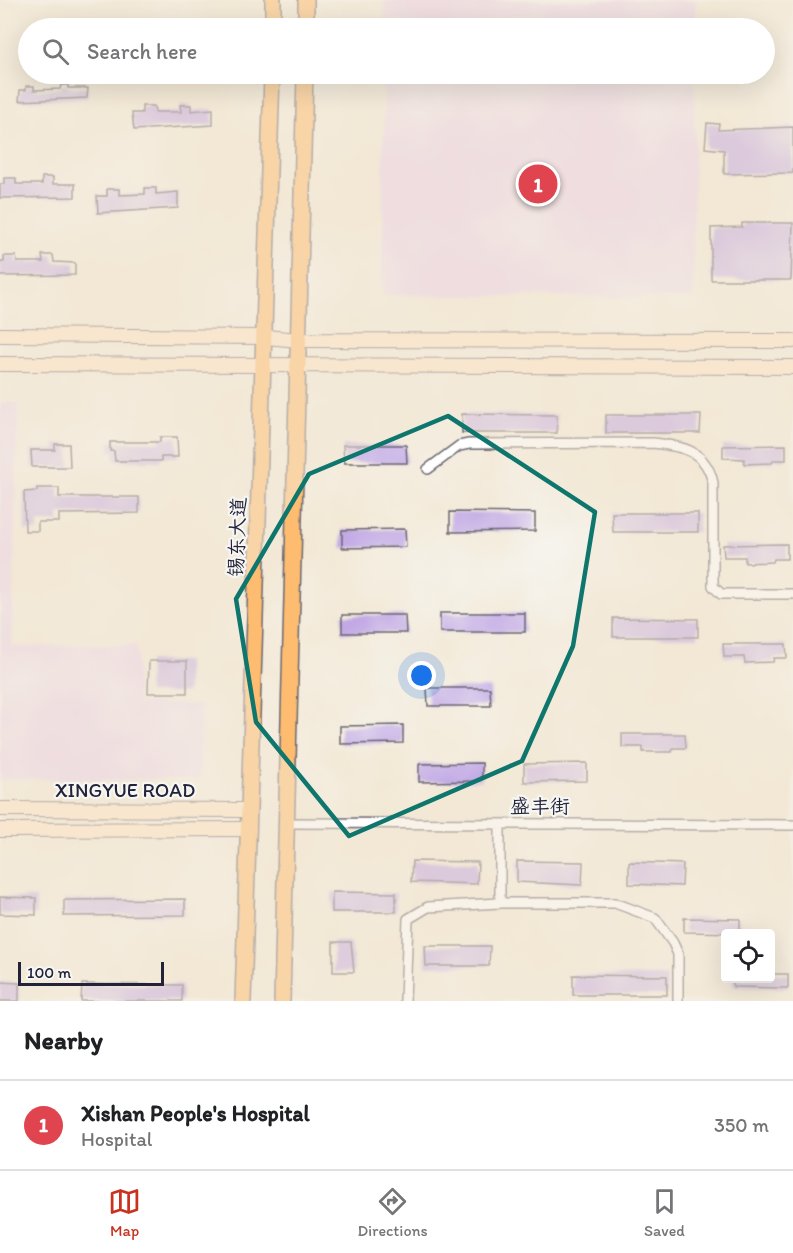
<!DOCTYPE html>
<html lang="en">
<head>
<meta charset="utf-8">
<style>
  :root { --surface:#fff; --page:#f2f2f2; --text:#202124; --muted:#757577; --line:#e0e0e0; --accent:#c8321e }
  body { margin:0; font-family:Itim,"LXGW WenKai TC",sans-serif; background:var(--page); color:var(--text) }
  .controls { position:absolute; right:18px; bottom:18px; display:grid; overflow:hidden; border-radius:6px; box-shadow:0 6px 24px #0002 }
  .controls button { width:54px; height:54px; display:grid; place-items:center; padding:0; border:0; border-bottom:2px solid var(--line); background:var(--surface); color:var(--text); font:30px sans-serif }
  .scale { position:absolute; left:18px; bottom:15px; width:146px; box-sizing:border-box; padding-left:6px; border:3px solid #22223b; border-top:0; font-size:16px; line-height:21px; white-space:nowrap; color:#22223b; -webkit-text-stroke:4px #f6f6f2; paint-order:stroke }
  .you { position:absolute; left:422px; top:676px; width:21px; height:21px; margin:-15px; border:4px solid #fff; border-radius:50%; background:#1a73e8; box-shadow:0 0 0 9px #1a73e833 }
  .badge { display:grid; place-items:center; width:39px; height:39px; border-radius:50%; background:var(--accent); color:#fff; font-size:20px; font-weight:700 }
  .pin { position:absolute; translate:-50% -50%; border:3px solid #fff; box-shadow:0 2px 6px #0006 }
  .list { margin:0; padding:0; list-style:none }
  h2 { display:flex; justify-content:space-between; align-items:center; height:78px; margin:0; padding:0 24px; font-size:26px }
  h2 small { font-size:20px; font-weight:400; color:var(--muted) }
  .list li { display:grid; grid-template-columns:39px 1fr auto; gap:18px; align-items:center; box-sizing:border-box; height:90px; padding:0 24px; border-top:2px solid var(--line) }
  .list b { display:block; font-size:22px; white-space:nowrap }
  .list p { margin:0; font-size:20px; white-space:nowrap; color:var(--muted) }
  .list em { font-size:20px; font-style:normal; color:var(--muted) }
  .icon { flex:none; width:33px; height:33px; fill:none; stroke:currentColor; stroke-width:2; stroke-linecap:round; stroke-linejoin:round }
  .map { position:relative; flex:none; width:793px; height:1001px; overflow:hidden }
  .search { position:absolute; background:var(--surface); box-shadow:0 6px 24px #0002; left:18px; right:18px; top:18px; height:66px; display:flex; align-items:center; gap:15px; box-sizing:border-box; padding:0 21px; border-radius:33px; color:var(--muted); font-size:22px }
  .sheet { height:168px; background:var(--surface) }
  nav { display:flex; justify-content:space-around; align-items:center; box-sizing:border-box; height:84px; border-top:2px solid var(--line); background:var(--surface); font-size:16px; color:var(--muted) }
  nav a { display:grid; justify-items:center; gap:3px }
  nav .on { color:var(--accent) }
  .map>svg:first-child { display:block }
  .built { fill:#ead1ec }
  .building { fill:#bfa4e4 }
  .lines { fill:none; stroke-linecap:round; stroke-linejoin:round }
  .street-casing { stroke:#6b6771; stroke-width:12 }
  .secondary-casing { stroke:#6b6771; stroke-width:16 }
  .primary-casing { stroke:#6b6771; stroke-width:18 }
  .street { stroke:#fff; stroke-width:9 }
  .secondary { stroke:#ffe4c6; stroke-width:14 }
  .primary { stroke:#febc70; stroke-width:15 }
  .marked { fill:none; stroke:#0f766e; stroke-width:4.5; stroke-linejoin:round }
  .labels { text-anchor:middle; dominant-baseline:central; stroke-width:4.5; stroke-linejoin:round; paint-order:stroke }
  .street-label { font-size:20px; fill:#22223b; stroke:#f6f6f2 }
</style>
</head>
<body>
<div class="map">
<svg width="793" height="1001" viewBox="0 0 793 1001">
  <rect width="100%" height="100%" fill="#f6f6f2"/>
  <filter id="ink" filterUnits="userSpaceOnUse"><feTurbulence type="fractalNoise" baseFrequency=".0167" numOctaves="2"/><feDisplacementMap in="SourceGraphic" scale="12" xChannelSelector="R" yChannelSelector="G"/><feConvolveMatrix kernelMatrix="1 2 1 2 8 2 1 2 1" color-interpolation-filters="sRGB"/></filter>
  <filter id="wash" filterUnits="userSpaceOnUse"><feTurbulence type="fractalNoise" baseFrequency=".008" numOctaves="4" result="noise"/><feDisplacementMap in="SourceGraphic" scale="24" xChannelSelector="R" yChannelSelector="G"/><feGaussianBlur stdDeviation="1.35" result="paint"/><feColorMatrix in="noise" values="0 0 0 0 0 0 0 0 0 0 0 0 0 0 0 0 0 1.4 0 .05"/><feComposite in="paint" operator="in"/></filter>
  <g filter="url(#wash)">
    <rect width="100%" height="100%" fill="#f3e8d5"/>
    <path class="built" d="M385,0H696L695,28H384Z
      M384,74H695L693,298L382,295Z
      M0,403H18L12,646L137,645V703L201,705L199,780L0,779Z"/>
    <g id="blocks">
      <path class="building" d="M61,85H68V88H88L87,98L19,101L20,90H26V86H34V90L60,89Z
        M180,105H191V111L213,109V125L134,130L132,113H142V106H154L155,112H181Z
        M707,123L719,124L718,130L793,127V173L724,174V150L705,148Z
        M42,177H53V184H75V197L0,198V184H4V178H16V184H42Z
        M145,188H156V194L178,192V208L98,213L97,196H107V189H119V195L145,194Z
        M742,223H793L791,280H711V228L742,227Z
        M42,255H53L54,262L75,263V275L0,276V262H4V256H16L17,262H43Z
        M462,414L557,415V433H462Z
        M606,415H701L700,433H606Z
        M160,437H177L178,457H161V461H115L114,451H110V442H160Z
        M55,444H69L70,467H32L31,450H55Z
        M343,445H406L407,463H344Z
        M786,445V460H773L772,463L744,464V459L723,458V446Z
        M37,488H59V497H139V513L59,514V522H38V531H25L24,492L37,491Z
        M450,512L535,513V531L450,532Z
        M612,513H698V532H613Z
        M405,529L406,547L342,548V530Z
        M787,544V559H774L773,562L745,563V557H724L723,545Z
        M440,613H525V632H440Z
        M342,615H405L406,633H342Z
        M613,618L698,619V637H613Z
        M723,644H786L787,658H774L773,662L745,663L744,657H724Z
        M149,661H187V693H148Z
        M427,688H490L491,706H428Z
        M403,725V743L340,744V726Z
        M622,734H685L686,748H673L672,752H643V747H622Z
        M482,763V781L419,782V764Z
        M587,763V781L524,782V764Z
        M412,861L478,862L477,884L411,882Z
        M517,861L583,862L582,885L517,882Z
        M629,862L683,864L682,886L629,884Z
        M332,892L396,893V912H332Z
        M0,897L36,898V915L0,914Z
        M185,899V915L64,916V900Z
        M684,918L740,919V933L684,932Z
        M333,942H351L354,972H333Z
        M425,946H490L489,966H426Z
        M771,974H788V988L733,987V978H771Z
        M573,975L667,976V995H573Z
        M0,982L19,983V1001H0Z
        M82,984L182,985V1001H81Z"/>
    </g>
  </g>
  <g filter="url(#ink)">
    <use href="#blocks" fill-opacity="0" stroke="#6b6771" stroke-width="1.5"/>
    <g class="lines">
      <g class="street-casing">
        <path id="street" d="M428,469L459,446L469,444L653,443C682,446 706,450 713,483V586L721,594H793
          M286,823L793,825
          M500,824V903
          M405,1001L408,919L428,907L500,903H615L655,918L673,943L678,954V1001"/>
      </g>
      <g class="secondary-casing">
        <path id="secondary" d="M0,335L266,337L299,340L793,341
          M0,364L793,367
          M0,809L249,810
          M0,830L249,829"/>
      </g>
      <g class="primary-casing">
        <path id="primary" d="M273,28V0
          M306,28V0
          M243,1001L272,74
          M282,1001L305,74"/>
      </g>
      <use href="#street" class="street"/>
      <use href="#secondary" class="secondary"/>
      <use href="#primary" class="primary"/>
    </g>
  </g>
  <path d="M0 0H793V1001H0ZM448,416L595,512L573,646L522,761L349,836L256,722L236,599L309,474Z" fill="#f3e8d5" fill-opacity=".55" fill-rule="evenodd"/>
  <path class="marked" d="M448,416L595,512L573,646L522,761L349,836L256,722L236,599L309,474Z"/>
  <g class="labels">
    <g class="street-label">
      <text transform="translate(237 537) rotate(-88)">锡东大道</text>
      <text x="125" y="790">XINGYUE ROAD</text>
      <text x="540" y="806">盛丰街</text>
    </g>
  </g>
</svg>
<div class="controls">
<button><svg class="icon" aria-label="locate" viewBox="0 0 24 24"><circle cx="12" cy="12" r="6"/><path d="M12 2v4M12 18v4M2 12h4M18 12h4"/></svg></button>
</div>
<div class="scale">100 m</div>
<div class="you"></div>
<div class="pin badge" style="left:538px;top:184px;background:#e0444e">1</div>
<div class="search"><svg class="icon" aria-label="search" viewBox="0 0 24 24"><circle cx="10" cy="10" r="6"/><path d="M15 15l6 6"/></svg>Search here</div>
</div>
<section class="sheet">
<h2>Nearby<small></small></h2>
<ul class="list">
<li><span class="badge" style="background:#e0444e">1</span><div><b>Xishan People's Hospital</b><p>Hospital</p></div><em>350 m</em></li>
</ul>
</section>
<nav>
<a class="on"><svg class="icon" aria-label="map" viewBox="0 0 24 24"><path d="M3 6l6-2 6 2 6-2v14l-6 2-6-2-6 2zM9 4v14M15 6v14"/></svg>Map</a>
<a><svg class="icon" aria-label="directions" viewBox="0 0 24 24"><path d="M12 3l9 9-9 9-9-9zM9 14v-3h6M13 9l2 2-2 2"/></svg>Directions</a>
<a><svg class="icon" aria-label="saved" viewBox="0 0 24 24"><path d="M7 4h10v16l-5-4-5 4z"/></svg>Saved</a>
</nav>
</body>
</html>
